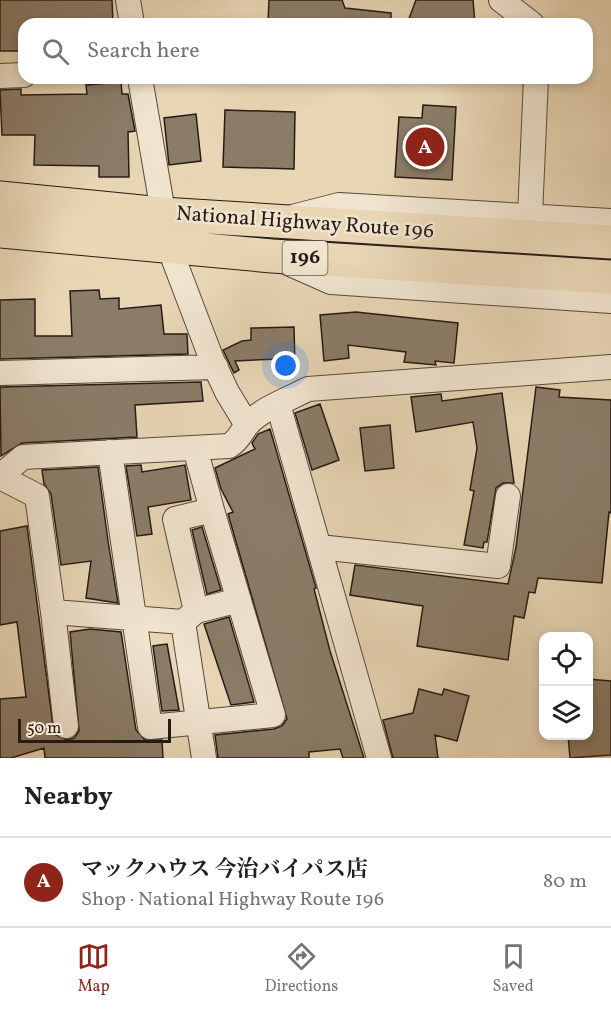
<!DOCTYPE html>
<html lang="en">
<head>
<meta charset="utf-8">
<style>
  :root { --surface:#fff; --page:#f2f2f2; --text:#202124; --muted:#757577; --line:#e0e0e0; --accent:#8f2418 }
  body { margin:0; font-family:Vollkorn,"Noto Serif JP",serif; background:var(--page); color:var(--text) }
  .controls { position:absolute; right:18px; bottom:18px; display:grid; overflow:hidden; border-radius:12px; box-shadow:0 3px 9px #0003 }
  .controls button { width:54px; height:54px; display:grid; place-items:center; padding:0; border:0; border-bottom:2px solid var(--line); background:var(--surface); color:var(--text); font:30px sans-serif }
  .scale { position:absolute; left:18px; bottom:15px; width:153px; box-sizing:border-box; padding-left:6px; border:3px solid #261b15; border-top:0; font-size:16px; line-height:21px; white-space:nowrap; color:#261b15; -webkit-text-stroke:4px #f0e4cf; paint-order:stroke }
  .you { position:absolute; left:286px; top:366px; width:21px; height:21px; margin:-15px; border:4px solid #fff; border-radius:50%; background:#1a73e8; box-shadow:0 0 0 9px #1a73e833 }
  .badge { display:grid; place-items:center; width:39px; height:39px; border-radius:50%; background:var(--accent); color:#fff; font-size:20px; font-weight:700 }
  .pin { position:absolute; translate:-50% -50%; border:3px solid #fff; box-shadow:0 2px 6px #0006 }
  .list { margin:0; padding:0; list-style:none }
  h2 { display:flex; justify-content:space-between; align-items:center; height:78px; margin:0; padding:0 24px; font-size:26px }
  h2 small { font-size:20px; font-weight:400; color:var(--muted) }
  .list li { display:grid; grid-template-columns:39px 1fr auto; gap:18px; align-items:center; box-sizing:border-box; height:90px; padding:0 24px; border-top:2px solid var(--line) }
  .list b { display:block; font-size:22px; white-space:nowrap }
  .list p { margin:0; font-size:20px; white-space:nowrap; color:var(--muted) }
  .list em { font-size:20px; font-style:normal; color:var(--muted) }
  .icon { flex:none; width:33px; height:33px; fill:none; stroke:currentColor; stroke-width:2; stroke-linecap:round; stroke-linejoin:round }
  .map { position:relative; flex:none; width:611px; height:758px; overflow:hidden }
  .search { position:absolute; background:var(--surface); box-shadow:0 3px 9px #0003; left:18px; right:18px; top:18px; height:66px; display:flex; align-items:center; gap:15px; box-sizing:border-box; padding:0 21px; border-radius:18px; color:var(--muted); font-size:22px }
  .sheet { height:168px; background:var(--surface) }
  nav { display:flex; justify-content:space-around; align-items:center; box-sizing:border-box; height:84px; border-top:2px solid var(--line); background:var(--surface); font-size:16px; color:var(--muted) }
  nav a { display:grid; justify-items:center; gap:3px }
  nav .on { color:var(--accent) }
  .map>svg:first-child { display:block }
  .building { fill:#8b7c68; stroke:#261b15; stroke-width:1.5 }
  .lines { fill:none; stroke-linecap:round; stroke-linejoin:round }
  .minor-casing { stroke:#564a3d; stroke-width:26 }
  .highway-casing { stroke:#261b15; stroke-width:35 }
  .minor { stroke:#f0e4cf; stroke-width:24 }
  .highway { stroke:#e8d6b5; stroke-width:33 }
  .labels { text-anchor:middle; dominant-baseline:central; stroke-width:5; stroke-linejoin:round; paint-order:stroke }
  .shield { fill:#f0e4cf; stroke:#63574d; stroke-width:1.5 }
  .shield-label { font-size:20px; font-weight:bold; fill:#261b15 }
  .street-label { font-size:21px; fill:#261b15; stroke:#f0e4cf }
</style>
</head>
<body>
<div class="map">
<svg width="611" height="758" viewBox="0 0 611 758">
  <rect width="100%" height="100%" fill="#e8d6b5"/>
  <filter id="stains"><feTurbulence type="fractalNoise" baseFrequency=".00333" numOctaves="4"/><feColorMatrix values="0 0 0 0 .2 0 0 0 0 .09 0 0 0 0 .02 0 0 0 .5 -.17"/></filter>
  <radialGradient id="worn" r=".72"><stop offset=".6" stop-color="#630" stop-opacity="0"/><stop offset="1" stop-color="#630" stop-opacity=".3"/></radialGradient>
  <path class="building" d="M0,0H112L113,24H24V51H0Z
    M269,0H342L345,8L391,13V24H268Z
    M416,0H473L475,24H407Z
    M121,82L122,94H128L135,131L128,132L129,177H99V166L34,165L35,135H2L0,90L21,89V95L87,94L86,85Z
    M423,105L456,107L452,180L395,177L399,117L422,118Z
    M225,110L295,112L294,169L223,167Z
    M196,114L201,161L169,165L164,118Z
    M99,290L100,299L119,298V309L161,305L164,334H187L188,354L0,359V300L35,299V336H72L70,291Z
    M356,312L458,323L454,363L435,361L436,365L404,362L406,352L348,345L349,358L324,361L320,315Z
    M294,327L295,366H277L278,359L235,361L239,370L234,373L223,350L242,341L251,340V328Z
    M201,382L203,401L135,405L137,437L22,443L1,456L0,387Z
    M536,387L560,390L559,397L611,400V513L609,512L602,583L538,578L535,593L529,592L524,618L514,616L508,660L417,646L423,606L350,595L355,565L508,584L516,547Z
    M502,393L514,483H503L496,488L487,542H484L483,548L464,545L474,491L470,490L477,448L473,422L416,432L411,397L441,394L442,401Z
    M320,404L339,460L312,470L295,413Z
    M390,425L394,468L365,471L360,428Z
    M270,429L316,588L314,589L330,651L364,758H343L340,749L309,752V758H218L215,735L274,729L282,726L287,719L228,514L233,512L221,489L215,468L255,449L252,443L258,434Z
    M141,465L142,472L185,465L191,500L148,507L152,534L137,536L126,466Z
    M98,467L108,541L118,603L86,598L91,561L61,565L51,494L44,484L42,470Z
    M27,526L54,734L67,740L74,738L79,731L70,632L90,629L121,632L136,730L145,740H162L163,758H45L44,748L11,758H0V699L26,697L17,622L0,625V531Z
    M202,527L221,590L207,594L192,530Z
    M229,617L254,702L231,705L204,624Z
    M167,644L179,710L162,711L153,646Z
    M588,679L611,681V755L570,758L568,735H588Z
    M419,689L442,695L444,689L469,696L457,741L435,735L438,758H393L383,720L413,713Z"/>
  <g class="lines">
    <g class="minor-casing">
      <path id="minor" d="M128,0L132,24
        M501,0L532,24
        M0,76L24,75
        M140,78L169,247L212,360L227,392L247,425
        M296,216L339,205L611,221
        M530,216L536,78
        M288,263L331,282L611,301
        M0,373L216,367
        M278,404L379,758
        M195,448L212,510L175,519L196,611L183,622L204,758
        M110,452L150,727L273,715L212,510
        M0,476L23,457L229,446C239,440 240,434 247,425C261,409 289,399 308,389L611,367
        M0,477L37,496L53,612L183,622
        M319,547L498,566L508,496
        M196,611L239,600
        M53,612L66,726"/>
    </g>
    <g class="highway-casing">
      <path id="highway" d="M0,198L162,214L611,242
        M0,231L272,256L611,277"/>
    </g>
    <use href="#minor" class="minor"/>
    <use href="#highway" class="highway"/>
  </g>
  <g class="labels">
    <rect class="shield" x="282.5" y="241" width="45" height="34" rx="4.5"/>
    <g class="shield-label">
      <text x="305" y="258">196</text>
    </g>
    <g class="street-label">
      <text transform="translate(305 223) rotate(4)">National Highway Route 196</text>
    </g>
  </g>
  <rect width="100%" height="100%" filter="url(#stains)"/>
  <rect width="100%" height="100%" fill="url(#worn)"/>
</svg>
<div class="controls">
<button><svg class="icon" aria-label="locate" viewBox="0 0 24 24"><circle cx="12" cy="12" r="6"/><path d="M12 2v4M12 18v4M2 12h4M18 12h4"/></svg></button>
<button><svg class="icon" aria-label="layers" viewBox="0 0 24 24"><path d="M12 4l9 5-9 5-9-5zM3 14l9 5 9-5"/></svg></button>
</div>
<div class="scale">50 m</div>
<div class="you"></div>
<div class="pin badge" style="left:425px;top:147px">A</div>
<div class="search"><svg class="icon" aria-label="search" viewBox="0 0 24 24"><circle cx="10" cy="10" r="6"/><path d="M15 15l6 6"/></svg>Search here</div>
</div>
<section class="sheet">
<h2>Nearby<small></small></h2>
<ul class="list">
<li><span class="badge">A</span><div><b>マックハウス 今治バイパス店</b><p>Shop · National Highway Route 196</p></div><em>80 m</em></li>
</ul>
</section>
<nav>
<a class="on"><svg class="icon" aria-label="map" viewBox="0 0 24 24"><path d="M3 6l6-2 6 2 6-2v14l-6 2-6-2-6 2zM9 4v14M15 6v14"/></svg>Map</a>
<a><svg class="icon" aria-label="directions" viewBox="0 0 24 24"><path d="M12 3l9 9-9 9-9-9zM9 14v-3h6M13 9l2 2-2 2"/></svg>Directions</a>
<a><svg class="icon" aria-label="saved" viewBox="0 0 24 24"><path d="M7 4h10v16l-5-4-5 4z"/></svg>Saved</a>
</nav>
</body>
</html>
